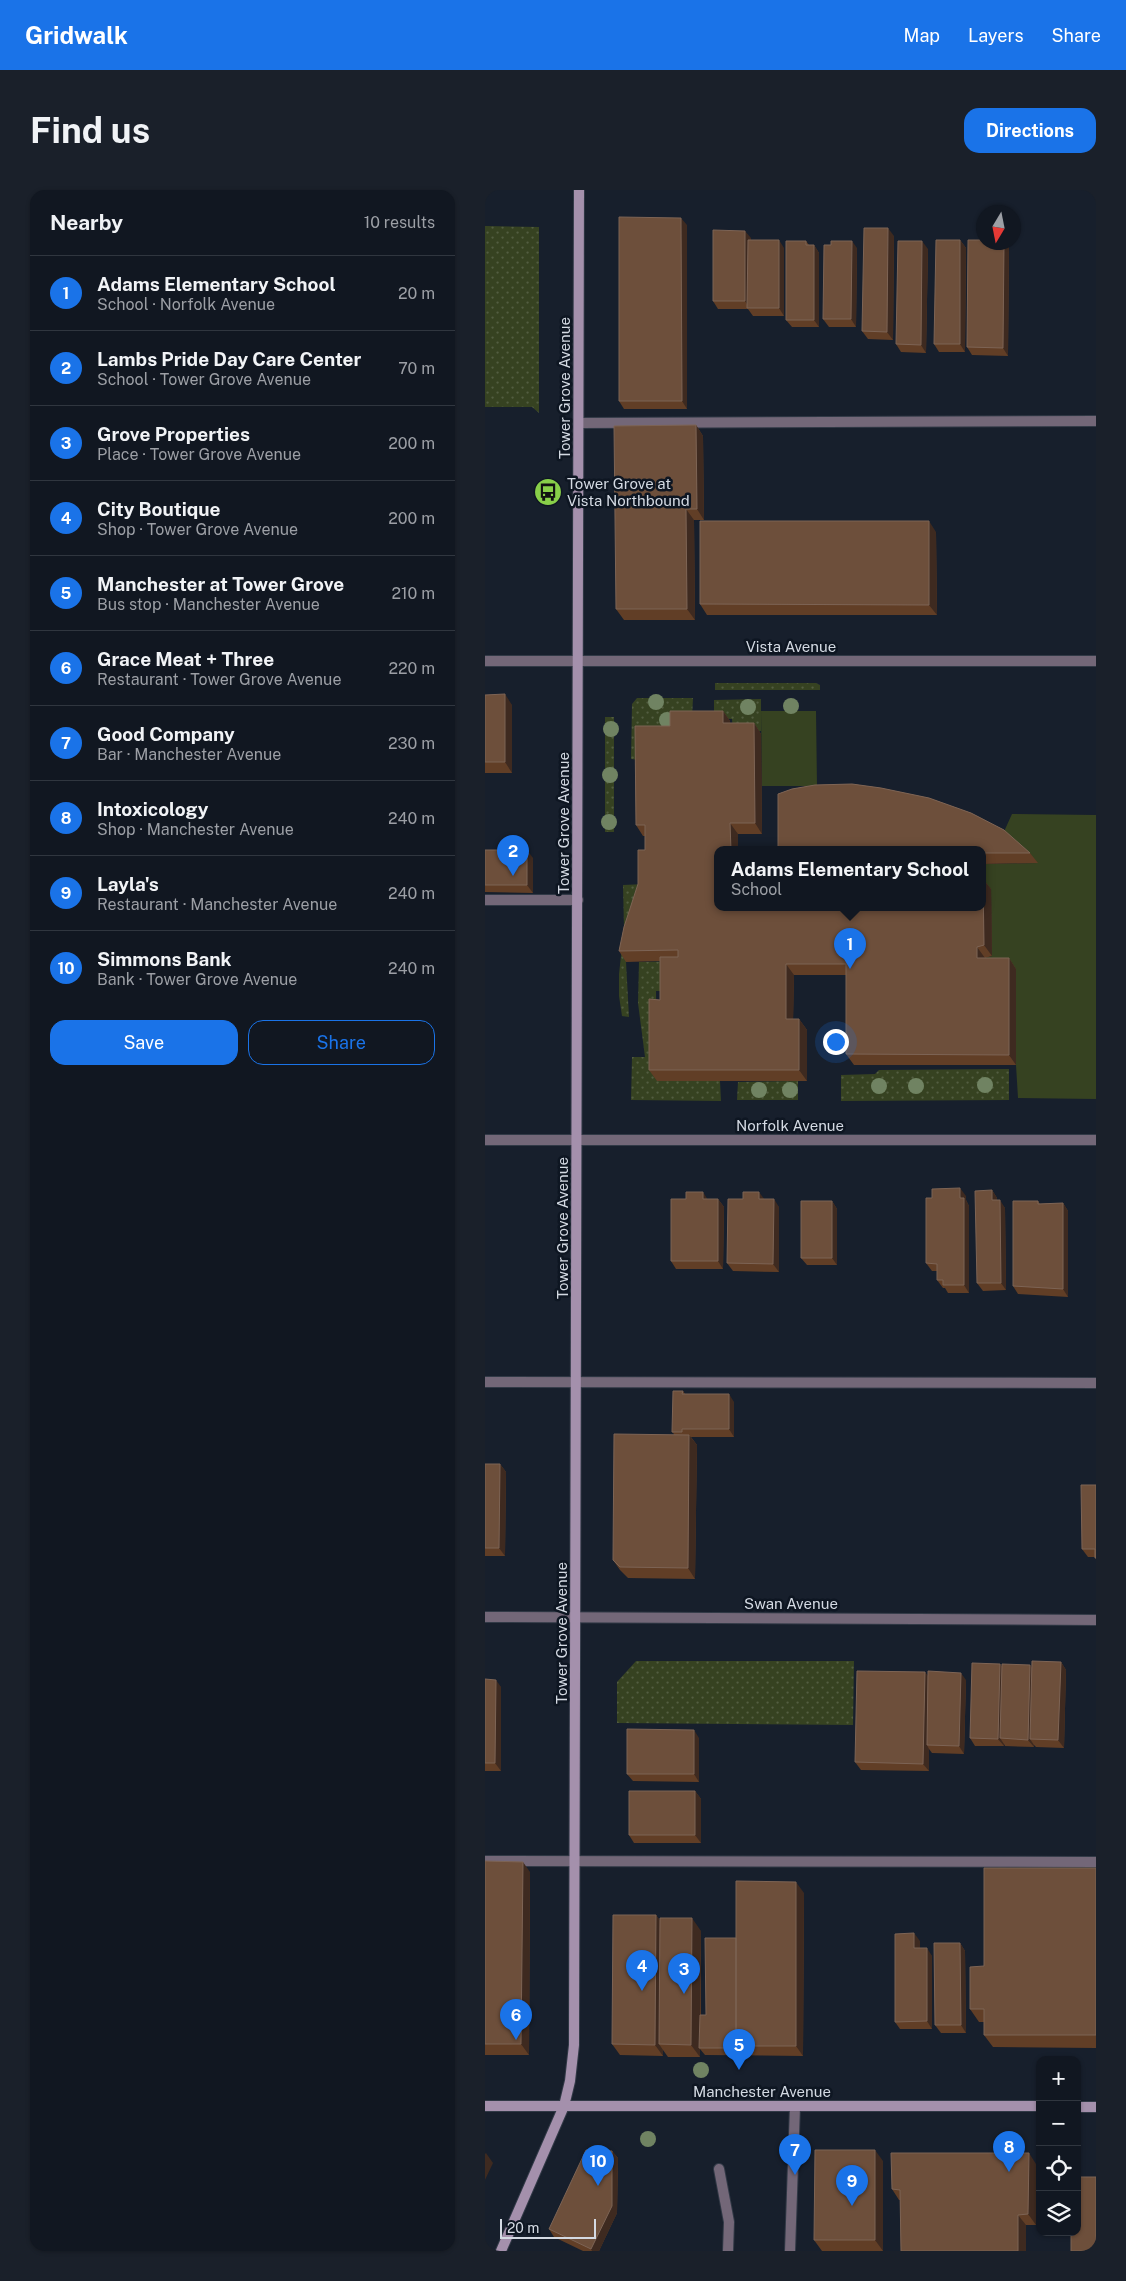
<!DOCTYPE html>
<html lang="en">
<head>
<meta charset="utf-8">
<style>
  :root { --surface:#111721; --page:#1a202a; --text:#f1f3f6; --muted:#9c9fa5; --line:#30363f; --accent:#1a73e8 }
  body { margin:0; font-family:"Public Sans",sans-serif; background:var(--page); color:var(--text) }
  .controls { position:absolute; right:15px; bottom:15px; display:grid; overflow:hidden; border-radius:10px; box-shadow:0 1px 4px #0004 }
  .controls button { width:45px; height:45px; display:grid; place-items:center; padding:0; border:0; border-bottom:1px solid var(--line); background:var(--surface); color:var(--text); font:25px sans-serif }
  .compass { position:absolute; left:491px; top:15px; width:45px; height:45px; border-radius:50%; background:var(--surface); box-shadow:0 1px 4px #0004; rotate:190deg }
  .scale { position:absolute; left:15px; bottom:12px; width:96px; box-sizing:border-box; padding-left:5px; border:2px solid #d4dae3; border-top:0; font-size:14px; line-height:18px; white-space:nowrap; color:#d4dae3; -webkit-text-stroke:4px #0e1622; paint-order:stroke }
  .you { position:absolute; left:350px; top:851px; width:18px; height:18px; margin:-12px; border:4px solid #fff; border-radius:50%; background:#1a73e8; box-shadow:0 0 0 8px #1a73e833 }
  .badge { display:grid; place-items:center; width:32px; height:32px; border-radius:50%; background:var(--accent); color:#fff; font-size:16px; font-weight:700 }
  .pin { position:absolute; translate:-50% -41px; filter:drop-shadow(0 1px 2px #0008) }
  .pin::after { content:''; position:absolute; top:26px; width:18px; height:15px; background:inherit; clip-path:polygon(0 0,100% 0,50% 100%) }
  .popup { position:absolute; left:229px; top:656px; width:272px; height:65px; box-sizing:border-box; display:grid; place-content:center; border-radius:10px; background:var(--surface); filter:drop-shadow(0 1px 4px #0005); font-size:16px; white-space:nowrap; color:var(--muted) }
  .popup b { font-size:19px; color:var(--text) }
  .popup::after { content:''; position:absolute; left:50%; top:100%; margin-left:-10px; border:10px solid transparent; border-top-color:var(--surface) }
  .list { margin:0; padding:0; list-style:none }
  h2 { display:flex; justify-content:space-between; align-items:center; height:65px; margin:0; padding:0 20px; font-size:21px }
  h2 small { font-size:16px; font-weight:400; color:var(--muted) }
  .list li { display:grid; grid-template-columns:32px 1fr auto; gap:15px; align-items:center; box-sizing:border-box; height:75px; padding:0 20px; border-top:1px solid var(--line) }
  .list b { display:block; font-size:19px; white-space:nowrap }
  .list p { margin:0; font-size:16px; white-space:nowrap; color:var(--muted) }
  .list em { font-size:16px; font-style:normal; color:var(--muted) }
  .actions { display:flex; gap:10px; padding:15px 20px }
  .actions a { flex:1; padding:11px 0; border:1px solid var(--accent); border-radius:15px; text-align:center; font-size:18px; color:var(--accent) }
  .actions .main { background:var(--accent); color:#fff }
  .icon { flex:none; width:28px; height:28px; fill:none; stroke:currentColor; stroke-width:2; stroke-linecap:round; stroke-linejoin:round }
  .map { position:relative; flex:none; width:611px; height:2061px; overflow:hidden; border-radius:15px }
  header { display:flex; align-items:center; gap:30px; box-sizing:border-box; height:70px; padding:0 25px; background:var(--accent); color:#fff }
  header strong { font-size:24px }
  nav { display:flex; gap:28px; margin-inline-start:auto; font-size:18px }
  .intro { display:flex; align-items:center; justify-content:space-between; box-sizing:border-box; height:120px; padding:0 30px }
  h1 { margin:0; font-size:35px }
  .button { padding:12px 22px; border-radius:15px; background:var(--accent); color:#fff; font-size:18px; font-weight:700 }
  main { display:flex; gap:30px; padding:0 30px }
  aside { flex:1; background:var(--surface); border-radius:15px; box-shadow:0 1px 4px #0004 }
  .map>svg:first-child { display:block }
  .grass { fill:url(#grass-dots) }
  .green { fill:#364221 }
  .lines { fill:none; stroke-linecap:round; stroke-linejoin:round }
  .lane-casing { stroke:#313946; stroke-width:12 }
  .street-casing { stroke:#313946; stroke-width:12 }
  .secondary-casing { stroke:#313946; stroke-width:12 }
  .lane { stroke:#736778; stroke-width:10 }
  .street { stroke:#736778; stroke-width:10 }
  .secondary { stroke:#a490ac; stroke-width:10 }
  .tree { fill:#708362 }
  .wall { fill:#613e26; fill-rule:evenodd }
  .shaded-wall { fill:#3e2a20 }
  .building { fill:#6d4f3b; stroke:#7d6455 }
  .labels { text-anchor:middle; dominant-baseline:central; stroke-width:5; stroke-linejoin:round; paint-order:stroke }
  .street-label { font-size:15px; fill:#d4dae3; stroke:#0e1622 }
  .poi-label { font-size:15px; fill:#d4dae3; stroke:#0e1622; text-anchor:start }
</style>
</head>
<body>
<header>
<strong>Gridwalk</strong>
<nav><a>Map</a><a>Layers</a><a>Share</a></nav>
</header>
<div class="intro"><h1>Find us</h1><a class="button">Directions</a></div>
<main>
<aside>
<h2>Nearby<small>10 results</small></h2>
<ul class="list">
<li><span class="badge">1</span><div><b>Adams Elementary School</b><p>School · Norfolk Avenue</p></div><em>20 m</em></li>
<li><span class="badge">2</span><div><b>Lambs Pride Day Care Center</b><p>School · Tower Grove Avenue</p></div><em>70 m</em></li>
<li><span class="badge">3</span><div><b>Grove Properties</b><p>Place · Tower Grove Avenue</p></div><em>200 m</em></li>
<li><span class="badge">4</span><div><b>City Boutique</b><p>Shop · Tower Grove Avenue</p></div><em>200 m</em></li>
<li><span class="badge">5</span><div><b>Manchester at Tower Grove</b><p>Bus stop · Manchester Avenue</p></div><em>210 m</em></li>
<li><span class="badge">6</span><div><b>Grace Meat + Three</b><p>Restaurant · Tower Grove Avenue</p></div><em>220 m</em></li>
<li><span class="badge">7</span><div><b>Good Company</b><p>Bar · Manchester Avenue</p></div><em>230 m</em></li>
<li><span class="badge">8</span><div><b>Intoxicology</b><p>Shop · Manchester Avenue</p></div><em>240 m</em></li>
<li><span class="badge">9</span><div><b>Layla's</b><p>Restaurant · Manchester Avenue</p></div><em>240 m</em></li>
<li><span class="badge">10</span><div><b>Simmons Bank</b><p>Bank · Tower Grove Avenue</p></div><em>240 m</em></li>
</ul>
<div class="actions"><a class="main">Save</a><a>Share</a></div>
</aside>
<div class="map">
<svg width="611" height="2061" viewBox="0 0 611 2061">
  <defs>
    <pattern id="grass-dots" width="8" height="8" patternUnits="userSpaceOnUse" patternTransform="scale(1.25)"><rect width="8" height="8" fill="#364221"/><path d="M2 2h.1M6 6h.1" fill="none" stroke="#525d41" stroke-width="1.8" stroke-linecap="round"/></pattern>
  </defs>
  <rect width="100%" height="100%" fill="#171f2c"/>
  <path class="grass" d="M0,36L54,37V223L47,217H0Z
    M230,493H331L335,495V500H230Z
    M152,508H208L207,528L154,570L146,569L147,514Z
    M276,509V541L248,542L247,529L229,528V510Z
    M120,527H129V642H120Z
    M161,694L141,772L144,827L137,826L134,806V784L139,739L138,695Z
    M200,771L183,801H171L172,891H235L236,911L146,910L147,867H160L153,813L154,772Z
    M524,879V910L356,911V885L390,884L394,880Z
    M313,891V910H252L253,892Z
    M151,1471H369L368,1535L132,1533V1492Z"/>
  <path class="green" d="M276,521H331L332,596H277Z
    M527,624L611,625V909L533,908L531,875L500,779V768L507,766L506,700L498,699V674L552,673L517,646Z"/>
  <g class="lines">
    <g class="lane-casing">
      <path id="lane" d="M94,233L611,231
        M0,710H93
        M0,1192L611,1193
        M0,1671L611,1672
        M234,1979L244,2032L243,2061
        M305,2061L310,1916"/>
    </g>
    <g class="street-casing">
      <path id="street" d="M0,471H611
        M0,950H611
        M0,1427L611,1430"/>
    </g>
    <g class="secondary-casing">
      <path id="secondary" d="M0,1916H555
        M592,1917H611
        M16,2061L79,1916L85,1891L89,1855L94,0"/>
    </g>
    <use href="#lane" class="lane"/>
    <use href="#street" class="street"/>
    <use href="#secondary" class="secondary"/>
  </g>
  <g class="tree">
    <circle cx="171" cy="512" r="8"/>
    <circle cx="306" cy="516" r="8"/>
    <circle cx="263" cy="517" r="8"/>
    <circle cx="182" cy="530" r="8"/>
    <circle cx="126" cy="539" r="8"/>
    <circle cx="125" cy="585" r="8"/>
    <circle cx="124" cy="632" r="8"/>
    <circle cx="500" cy="895" r="8"/>
    <circle cx="394" cy="896" r="8"/>
    <circle cx="431" cy="896" r="8"/>
    <circle cx="274" cy="900" r="8"/>
    <circle cx="305" cy="900" r="8"/>
    <circle cx="216" cy="1880" r="8"/>
    <circle cx="163" cy="1949" r="8"/>
  </g>
  <path class="wall" d="M202,35V219H139L134,211Z
    M409,46L408,150L383,149L377,141Z
    M266,48V50L299,58V126H268L263,119H233L228,111Z
    M475,50L481,58L480,162H454L449,154Z
    M321,51L324,55H329L334,63V137H307L301,130Z
    M498,52H521L524,58L523,166L487,165L482,157Z
    M372,58L371,137H344L338,129Z
    M443,59L441,163L416,162L411,154Z
    M211,235L218,246L219,330H209L210,430H139L131,419Z
    M451,342L452,425H222L215,414Z
    M0,505L27,515V583H0Z
    M185,521H238L245,531V533H269L276,544L277,644H253V660L293,659V604L307,599L330,595L367,594L396,598L444,608L486,623L519,640L545,663L553,673L498,674V689L506,699L507,766L500,768H524L531,779V875H369L361,864V785H309L308,829H314L322,840V891H172L164,880V809L175,810V771L141,772L134,761L139,737L153,694V660H160V646H158L151,635L150,536H185ZM232,660H498V718H232Z
    M0,660L48,668V703L0,702Z
    M507,1000L512,1008V1010L520,1018L521,1100L498,1101L492,1093Z
    M481,1006V1010L484,1016V1103H463L460,1098H458L452,1090V1081H447L441,1073L447,1008Z
    M222,1009H233L239,1017L238,1079H191L186,1071Z
    M279,1009L294,1017V1082L248,1081L242,1073Z
    M347,1011L352,1019V1075H322L316,1068Z
    M553,1011L555,1014L578,1013L583,1021V1107L533,1104L528,1096Z
    M198,1201L200,1204L249,1212V1247H206L212,1255L210,1389L143,1388L135,1380L128,1370L189,1244L187,1242Z
    M0,1274H15L21,1282L20,1366H0Z
    M611,1295V1369L610,1367H603L597,1359Z
    M576,1472L581,1480L579,1558L551,1557L549,1555V1557L520,1556L519,1554V1556H490L485,1548L515,1474L517,1477H547Z
    M440,1482L443,1487L481,1490L479,1564L447,1563L444,1559V1581L376,1580L370,1572Z
    M0,1489L16,1497V1581H0Z
    M214,1548V1592L148,1591L142,1584Z
    M210,1601L216,1609V1653H149L144,1645Z
    M0,1671L45,1682L44,1865H0Z
    M611,1678V1858L508,1857L499,1845V1832H494L485,1819L499,1776Z
    M319,1703L318,1866L220,1865L215,1859V1867H183L178,1860V1866L135,1865L127,1854L171,1725L175,1731L216,1741V1825H221L251,1748Z
    M435,1751V1758L447,1766V1839H415L410,1832Z
    M475,1753L480,1761L481,1843H456L450,1835Z
    M127,1961L133,1968L132,2023L114,2061H98L69,2047L64,2039Z
    M398,1971V2061H337L329,2050Z
    M551,1974V2035H541V2061H416L415,2010H414L407,1999Z"/>
  <path class="shaded-wall" d="M196,28L202,35V219L197,211Z
    M403,38L409,46L408,150L402,142Z
    M260,41L266,48L265,119L260,111Z
    M294,50L299,58V126L294,118Z
    M475,50L481,58L480,162L475,154Z
    M367,51L372,58L371,137L366,129Z
    M437,51L443,59L441,163L436,155Z
    M519,52H521L524,58L523,166L518,158Z
    M329,55L334,63V137L329,130Z
    M211,235L218,246L219,330L212,319Z
    M201,319L209,330L210,430L202,419Z
    M444,331L451,342L452,425L444,415Z
    M20,504L27,515V583L20,572Z
    M238,521L245,531L246,544L238,533Z
    M269,533L276,544L277,644L270,633Z
    M245,633L253,644V660H246Z
    M42,660L48,668V703L42,695Z
    M498,689L506,699L507,766L499,755Z
    M492,757L500,768V779L492,768Z
    M524,768L531,779V875L524,865Z
    M301,774L309,785L308,840L301,829Z
    M314,829L322,840V891L314,880Z
    M475,998L481,1006V1010L484,1016V1103L479,1095Z
    M507,1000L512,1008V1018L507,1010Z
    M218,1002L223,1010L218,1009Z
    M274,1002L280,1010L274,1009Z
    M233,1009L239,1017L238,1079L233,1071Z
    M289,1009L294,1017V1082L288,1074Z
    M515,1010L520,1018L521,1100L516,1093Z
    M347,1011L352,1019V1075L347,1068Z
    M578,1013L583,1021V1107L578,1099Z
    M244,1204L249,1212V1247L244,1239Z
    M204,1245L212,1255L210,1389L203,1378Z
    M15,1274L21,1282L20,1366L14,1358Z
    M576,1472L581,1480L579,1558L573,1550Z
    M515,1474L520,1482L515,1548L519,1554V1556L513,1549Z
    M545,1475L551,1482L545,1549L549,1555V1557L543,1550Z
    M440,1482L446,1490L442,1555L444,1559V1581L438,1574Z
    M476,1483L481,1490L479,1564L474,1556Z
    M11,1490L16,1497V1581L10,1573Z
    M209,1540L214,1548V1592L209,1584Z
    M210,1601L216,1609V1653L210,1645Z
    M38,1672L45,1682L44,1865L36,1854Z
    M311,1692L319,1703L318,1866L311,1856Z
    M171,1725L179,1736L174,1854L178,1860V1866L170,1855Z
    M207,1728L216,1741L215,1858H214L215,1859V1867L206,1855Z
    M429,1743L435,1751V1766L429,1758Z
    M475,1753L480,1761L481,1843L476,1835Z
    M442,1758L447,1766V1839L442,1831Z
    M390,1960L398,1971V2061L390,2050Z
    M127,1961L133,1968L132,2023L114,2061H107L106,2059Z
    M1,1963L8,1973L0,1990V1964Z
    M544,1963L551,1974V2035L543,2024Z
    M533,2025L541,2035V2061H533Z"/>
  <path class="building" d="M134,27L196,28L197,211H134Z
    M379,38H403L402,142L377,141Z
    M228,40L260,41V111H228Z
    M263,50H294V118H262Z
    M451,50H475V154H449Z
    M483,50H498V52H519L518,158L482,157Z
    M301,51H321V55H329V130H301Z
    M346,51H367L366,129H338L339,55H346Z
    M413,51H437L436,155L411,154Z
    M211,235L212,319H201L202,419H131L129,236Z
    M215,331H444V415L215,414Z
    M20,504V572H0V505Z
    M185,521H238V533H269L270,633H245L246,660L293,659V604L307,599L330,595L367,594L396,598L444,608L486,623L519,640L545,663H498V660H232V718H498V689L499,755L492,757V768H524V865L361,864V774H301V829H314V880H164V809L175,810V767H193V760L134,761L139,737L153,694V660H160V635H151L150,536H185Z
    M0,660H42V695H0Z
    M475,998V1008H479V1095H458V1090H452V1074L441,1073V1008H447V999Z
    M507,1000V1010H515L516,1093H492L490,1001Z
    M201,1002H218V1009H233V1071H186V1009H201Z
    M258,1002H274V1009H289L288,1074L242,1073L243,1009H258Z
    M316,1011H347V1068H316Z
    M528,1011H553V1014L578,1013V1099L528,1096Z
    M188,1201H198L197,1204H244V1239H197V1242H187Z
    M129,1244L204,1245L203,1378L135,1377L128,1370Z
    M0,1274H15L14,1358H0Z
    M596,1295H611V1368H610V1359H597Z
    M547,1471L576,1472L573,1550L545,1549Z
    M487,1473L515,1474L513,1549L485,1548Z
    M517,1474L545,1475L543,1550L515,1548Z
    M372,1481L440,1482L438,1574L370,1572Z
    M443,1481L476,1483L474,1556L442,1555Z
    M0,1489L11,1490L10,1573H0Z
    M142,1539L209,1540V1584H142Z
    M144,1601H210V1645H144Z
    M0,1671L38,1672L36,1854H0Z
    M499,1678H611V1845H499V1819H485V1777L499,1776Z
    M251,1691L311,1692V1856H251Z
    M128,1725H171L170,1855L127,1854Z
    M175,1728H207L206,1855L174,1854Z
    M429,1743V1758H442V1831L410,1832V1744Z
    M220,1748H251V1856L253,1858H214L215,1825H221Z
    M449,1753H475L476,1835H450Z
    M101,1960L127,1961V2016L106,2059L64,2039Z
    M330,1960H390V2050H329Z
    M406,1963H544L543,2024L533,2025V2061H416L415,2000L407,1999Z
    M592,1987H611V2061H586V2042H592Z"/>
  <defs>
    <g id="bus-disc" transform="scale(1.4375)"><circle r="9.5" fill="#88cf49" stroke="#0e1622"/><path d="M-5-6H5V4H4V6H2V4H-2V6H-4V4H-5ZM-3.5-4V0h7V-4ZM-3.5 1.2v1.5H-2V1.2ZM2 1.2v1.5H3.5V1.2Z" fill="#111"/></g>
  </defs>
  <g fill-rule="evenodd">
    <use href="#bus-disc" x="63" y="302"/>
  </g>
  <g class="labels">
    <g class="street-label">
      <text transform="translate(79 198) rotate(-90)">Tower Grove Avenue</text>
      <text x="306" y="456">Vista Avenue</text>
      <text transform="translate(78 633) rotate(-90)">Tower Grove Avenue</text>
      <text x="305" y="935">Norfolk Avenue</text>
      <text transform="translate(77 1038) rotate(-90)">Tower Grove Avenue</text>
      <text x="306" y="1413">Swan Avenue</text>
      <text transform="translate(76 1443) rotate(-90)">Tower Grove Avenue</text>
      <text x="277" y="1901">Manchester Avenue</text>
    </g>
    <g class="poi-label">
      <text x="82" y="293">Tower Grove at<tspan x="82" dy="17">Vista Northbound</tspan></text>
    </g>
  </g>
</svg>
<div class="controls">
<button>+</button>
<button>−</button>
<button><svg class="icon" aria-label="locate" viewBox="0 0 24 24"><circle cx="12" cy="12" r="6"/><path d="M12 2v4M12 18v4M2 12h4M18 12h4"/></svg></button>
<button><svg class="icon" aria-label="layers" viewBox="0 0 24 24"><path d="M12 4l9 5-9 5-9-5zM3 14l9 5 9-5"/></svg></button>
</div>
<svg class="compass" viewBox="-18 -18 36 36"><path d="M0-13l5 13h-10z" fill="#e53935"/><path d="M0 13l5-13h-10z" fill="#9c9fa5"/></svg>
<div class="scale">20 m</div>
<div class="you"></div>
<div class="pin badge" style="left:365px;top:779px">1</div>
<div class="popup"><b>Adams Elementary School</b>School</div>
<div class="pin badge" style="left:28px;top:686px">2</div>
<div class="pin badge" style="left:199px;top:1804px">3</div>
<div class="pin badge" style="left:157px;top:1801px">4</div>
<div class="pin badge" style="left:254px;top:1880px">5</div>
<div class="pin badge" style="left:31px;top:1850px">6</div>
<div class="pin badge" style="left:310px;top:1985px">7</div>
<div class="pin badge" style="left:524px;top:1982px">8</div>
<div class="pin badge" style="left:367px;top:2016px">9</div>
<div class="pin badge" style="left:113px;top:1996px">10</div>
</div>
</main>
</body>
</html>
